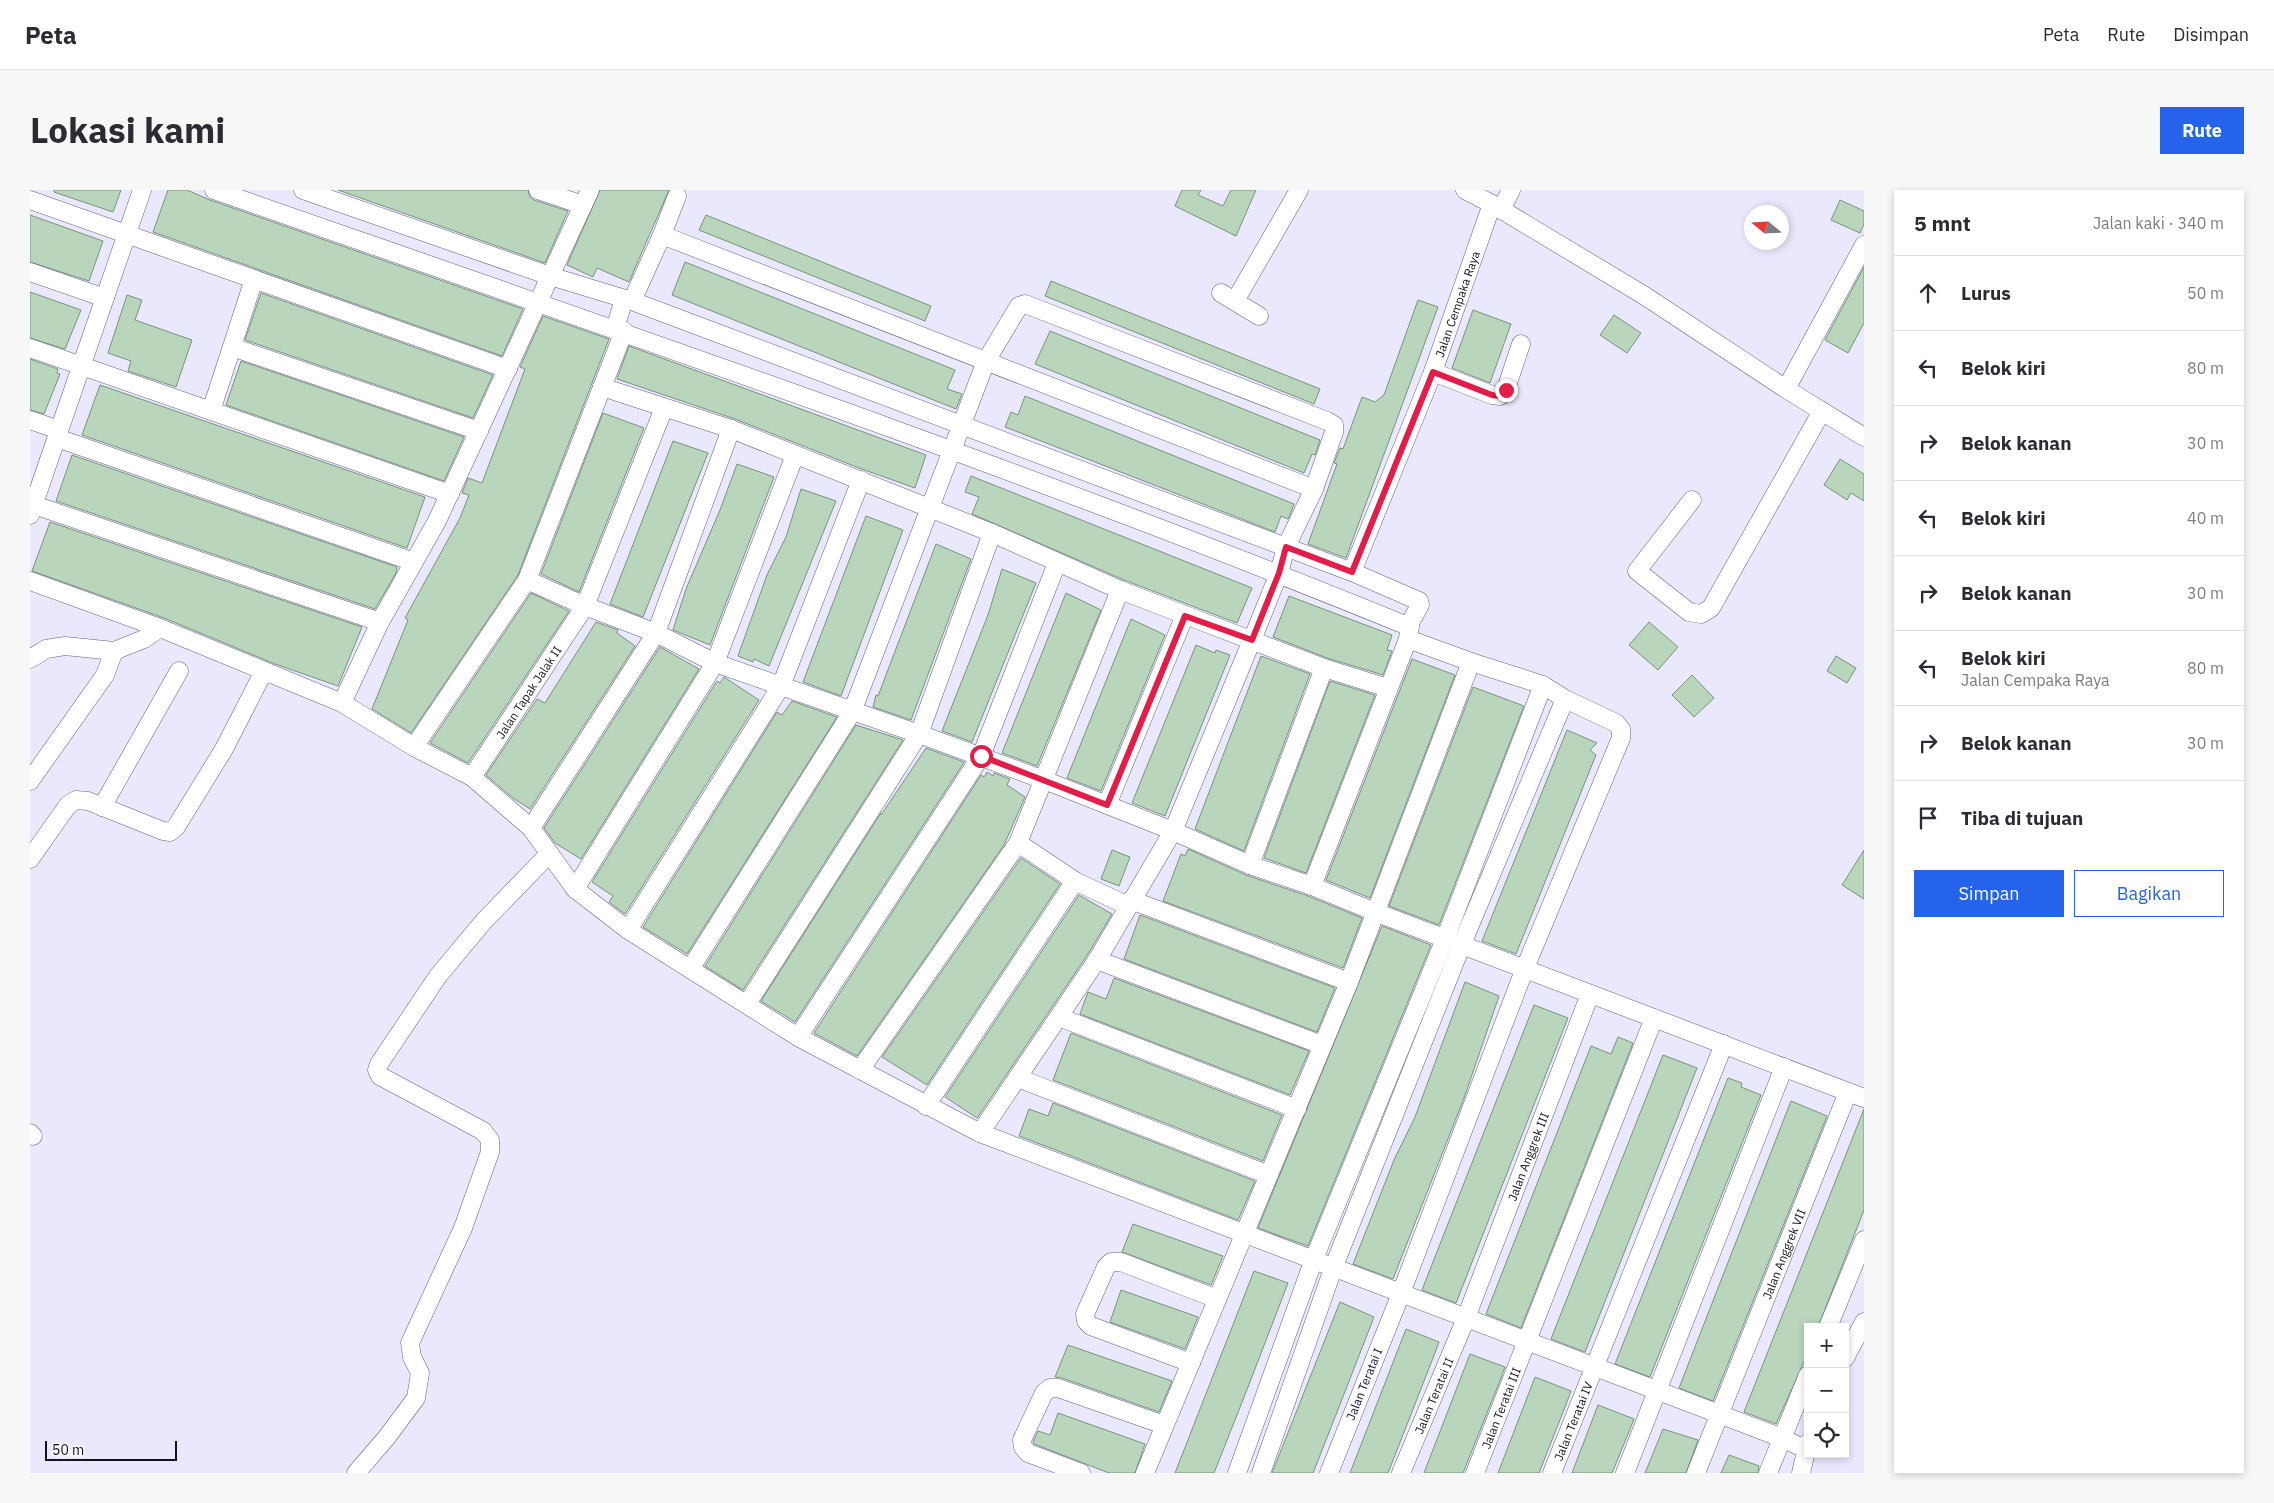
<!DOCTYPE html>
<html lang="id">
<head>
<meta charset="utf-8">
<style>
  :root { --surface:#fff; --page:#f7f7f7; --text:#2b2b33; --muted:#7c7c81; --line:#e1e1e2; --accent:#2563eb }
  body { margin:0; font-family:"IBM Plex Sans",sans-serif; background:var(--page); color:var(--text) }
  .controls { position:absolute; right:15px; bottom:15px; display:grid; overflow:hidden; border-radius:0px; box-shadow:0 2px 8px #0003 }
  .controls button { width:45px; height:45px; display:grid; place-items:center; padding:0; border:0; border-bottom:1px solid var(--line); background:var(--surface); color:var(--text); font:25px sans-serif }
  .compass { position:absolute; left:1714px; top:15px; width:45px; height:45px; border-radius:50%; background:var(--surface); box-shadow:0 2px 8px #0003; rotate:288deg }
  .scale { position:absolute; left:15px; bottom:12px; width:132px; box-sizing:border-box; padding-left:5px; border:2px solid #14121d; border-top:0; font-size:14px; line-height:18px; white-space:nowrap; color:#14121d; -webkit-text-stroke:4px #f8f7fe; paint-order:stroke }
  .stop { position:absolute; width:15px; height:15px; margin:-11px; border:4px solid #e11d48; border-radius:50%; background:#fff }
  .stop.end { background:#e11d48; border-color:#fff; box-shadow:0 1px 5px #0008 }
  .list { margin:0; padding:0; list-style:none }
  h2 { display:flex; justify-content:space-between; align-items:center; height:65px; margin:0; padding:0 20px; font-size:21px }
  h2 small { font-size:16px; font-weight:400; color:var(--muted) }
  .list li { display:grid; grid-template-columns:32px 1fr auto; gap:15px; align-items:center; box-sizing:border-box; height:75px; padding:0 20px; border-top:1px solid var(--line) }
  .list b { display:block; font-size:19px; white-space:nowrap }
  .list p { margin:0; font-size:16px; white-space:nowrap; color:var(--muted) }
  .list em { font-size:16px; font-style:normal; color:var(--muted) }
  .actions { display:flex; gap:10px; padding:15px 20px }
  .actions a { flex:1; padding:11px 0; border:1px solid var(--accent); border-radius:0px; text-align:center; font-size:18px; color:var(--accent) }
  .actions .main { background:var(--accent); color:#fff }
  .icon { flex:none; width:28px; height:28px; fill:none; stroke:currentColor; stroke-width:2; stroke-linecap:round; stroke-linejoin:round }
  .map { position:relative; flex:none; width:1834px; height:1283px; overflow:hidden; border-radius:0px }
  header { display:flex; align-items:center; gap:30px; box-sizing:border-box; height:70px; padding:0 25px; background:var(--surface); border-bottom:1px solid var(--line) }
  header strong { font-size:24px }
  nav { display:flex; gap:28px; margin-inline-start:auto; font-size:18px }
  .intro { display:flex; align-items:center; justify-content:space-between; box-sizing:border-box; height:120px; padding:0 30px }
  h1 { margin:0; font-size:35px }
  .button { padding:12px 22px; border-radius:0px; background:var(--accent); color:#fff; font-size:18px; font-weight:700 }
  main { display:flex; gap:30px; padding:0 30px }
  aside { flex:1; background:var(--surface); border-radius:0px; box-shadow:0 2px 8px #0003 }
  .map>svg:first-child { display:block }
  .building { fill:#b9d6bc; stroke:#79927c }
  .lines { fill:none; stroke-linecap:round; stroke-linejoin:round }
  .minor-casing { stroke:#64627e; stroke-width:19 }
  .minor { stroke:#fff; stroke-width:18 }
  .route { stroke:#e11d48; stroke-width:6 }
  .labels { text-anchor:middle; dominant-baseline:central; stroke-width:4; stroke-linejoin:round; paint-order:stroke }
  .street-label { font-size:12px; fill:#14121d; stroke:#f8f7fe }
</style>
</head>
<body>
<header>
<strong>Peta</strong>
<nav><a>Peta</a><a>Rute</a><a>Disimpan</a></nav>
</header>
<div class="intro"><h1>Lokasi kami</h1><a class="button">Rute</a></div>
<main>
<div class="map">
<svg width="1834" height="1283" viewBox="0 0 1834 1283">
  <rect width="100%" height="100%" fill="#eae8fc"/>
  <path class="building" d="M24,0H91L83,22L24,2Z
    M138,0H157L180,10L493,119L472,166L123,42Z
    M308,0H498L500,7L504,10L538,21L515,73Z
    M570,0H639L599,92L567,78L563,87L537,75Z
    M1152,0H1171L1168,5L1193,16L1201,0H1226L1206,46L1145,16Z
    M1810,10L1834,21V34L1830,43L1801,30Z
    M0,25L73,51L59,91L0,72Z
    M676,25L901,116L895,131L669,40Z
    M655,72L925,180L917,199L932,204L926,219L642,105Z
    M1834,77V133L1818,163L1795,150Z
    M1021,91L1290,199L1284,214L1015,106Z
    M0,102L51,120L35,159L0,148Z
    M231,103L463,185L443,228L215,150Z
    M97,105L112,110L105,130L162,150L146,197L98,181L101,171L78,163Z
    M1388,110L1408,117L1316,368L1278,354L1307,274L1304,273L1310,258L1313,259L1332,207L1345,212L1354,205Z
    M1443,120L1481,134L1460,193L1422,178Z
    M1584,125L1611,143L1597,163L1570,145Z
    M513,126L579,149L488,385L381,543L342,519L378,430L375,428L430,328L439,305L432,303L438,288L452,293L495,179L490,177Z
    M1020,141L1290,250L1285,265L1282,264L1274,283L1005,174Z
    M599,156L896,265L885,298L829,278L705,229L587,189Z
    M0,169L28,179L27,183L30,184L14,224L0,220Z
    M211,171L434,247L414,291L196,215Z
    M70,195L395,307L377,358L52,245Z
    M995,206L1264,314L1260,325L1258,329L1251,326L1245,342L975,237L981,222L988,225Z
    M573,223L614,238L549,402L511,384Z
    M643,251L678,263L613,427L580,414Z
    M42,265L367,377L366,383L345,419L26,311Z
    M1810,269L1834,284V311L1821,303L1817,310L1794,295Z
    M707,274L744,287L680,455L643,440L656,399L690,320Z
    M941,286L1222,398L1207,433L1094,390L942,324L949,307L935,302Z
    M771,299L806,311L739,476L724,469L723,472L708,466L737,385L756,347Z
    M836,326L873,340L811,506L773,492Z
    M20,332L332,437L308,496L245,474L134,428L2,381Z
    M906,354L941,369L881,530L843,517L846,505L848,506Z
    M972,379L1006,393L942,552L912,541L958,425Z
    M501,403L539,421L438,573L400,553Z
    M1036,403L1071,420L1007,576L972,563Z
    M1259,406L1362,445L1357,460L1362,461L1353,485L1297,468L1243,447Z
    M1101,429L1135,445L1071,601L1037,588Z
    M566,432L588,440L587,443L605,456L500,619L483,608L456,585L507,509L515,513Z
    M1619,432L1648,457L1628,480L1599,455Z
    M1166,455L1185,463L1186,460L1200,465L1135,626L1102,613Z
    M630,457L669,479L551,669L525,653L514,638Z
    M1231,466L1280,484L1214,661L1165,639Z
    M1806,466L1826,478L1817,493L1797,481Z
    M1382,469L1425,485L1340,708L1296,690Z
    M1662,485L1684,508L1664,527L1642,505Z
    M694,487L729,510L595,724L579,712L583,706L562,692L687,491L690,493Z
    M1300,491L1345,505L1276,683L1234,668Z
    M1443,497L1494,516L1409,735L1359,716Z
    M762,511L807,527L657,764L613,737L747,522L752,525Z
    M826,535L873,550L713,800L675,776Z
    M1537,540L1567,553L1560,560L1566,565L1486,764L1452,751Z
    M896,558L934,572L933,574L765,832L731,811L851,623V625Z
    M957,582L963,586L964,583L980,589L977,595L995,607L974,655L827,866L784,843L951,585L954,587Z
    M1158,659L1216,685L1278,706L1332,728L1313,778L1133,711L1151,664L1155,666Z
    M1082,660L1100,667L1089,696L1071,689Z
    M1834,660V709L1812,695Z
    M991,668L1030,694L897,895L852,867Z
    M1049,705L1082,724L1058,764L947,928L915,907Z
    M1110,725L1305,798L1287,842L1094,769Z
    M1352,736L1401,755L1278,1056L1228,1038Z
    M1084,788L1279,861L1260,905L1050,824L1058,802L1076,809Z
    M1435,792L1469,806L1434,908L1363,1089L1323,1074L1364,970L1385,927Z
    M1504,815L1538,828L1426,1113L1392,1100Z
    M1041,843L1252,925L1233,971L1023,890Z
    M1588,847L1603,853L1491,1138L1456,1124L1561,856L1581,864Z
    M1633,865L1667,878L1555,1162L1521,1149Z
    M1698,888L1712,893L1711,897L1731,905L1620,1187L1585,1174Z
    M1761,911L1797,926L1683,1211L1649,1198Z
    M1023,913L1225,991L1208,1030L989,946L999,919L1018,926Z
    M1834,919V1020L1788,1137H1778V1163L1746,1234L1714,1222Z
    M1103,1034L1193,1066L1181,1095L1092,1062Z
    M1224,1081L1258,1093L1218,1197L1184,1283H1145Z
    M1091,1100L1168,1127L1155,1159L1080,1132Z
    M1310,1112L1344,1127L1309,1217L1283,1283H1242Z
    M1376,1139L1409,1152L1403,1168L1358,1283H1320Z
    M1038,1155L1142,1191L1129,1222L1032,1188L1025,1187Z
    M1440,1164L1475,1177L1469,1193L1433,1283H1394Z
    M1505,1187L1541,1201L1535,1217L1509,1283H1468Z
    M1568,1215L1604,1229L1598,1244L1582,1283H1542Z
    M1028,1223L1115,1254L1105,1283H1079L1004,1254L1003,1252L1008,1241L1020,1245Z
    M1633,1239L1668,1250L1656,1283H1615Z
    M1699,1265L1729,1276L1728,1283H1691Z"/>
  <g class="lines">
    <g class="minor-casing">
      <g id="minor">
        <path d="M184,0C585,140 986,276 1380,437"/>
        <path d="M273,0L520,86L602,111L1322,382L1389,411L1390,415L1380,433L1378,449L1441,472L1513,495L1535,509L1586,533L1591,539V548L1495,778L1368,1111L1299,1283"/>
        <path d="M508,0L553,15"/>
        <path d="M1435,0L1462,14L1615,106L1756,199L1834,247"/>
        <path d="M0,10L478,179"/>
        <path d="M1471,20L1481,0"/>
        <path d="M632,45L1284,299"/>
        <path d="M0,82L75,108"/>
        <path d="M1191,103L1229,126"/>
        <path d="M602,111L632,45L647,6"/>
        <path d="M1205,111L1269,0"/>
        <path d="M585,139L594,109"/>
        <path d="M594,141L497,390L555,416L626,443L685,473L889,544L1014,590L1143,641L1220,675L1282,696L1345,722L1834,908"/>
        <path d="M202,157L449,241"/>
        <path d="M0,158L420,304"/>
        <path d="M1403,182L1462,205L1470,206L1476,199L1491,154"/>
        <path d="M572,197L701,239L962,343L1090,400L1155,425L1294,478L1358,498"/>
        <path d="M1756,199L1834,55"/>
        <path d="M181,221L224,89"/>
        <path d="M0,230L29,240"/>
        <path d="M27,248L384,372"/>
        <path d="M1662,310L1607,381L1659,422L1671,424L1681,418L1792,221"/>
        <path d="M4,315L350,432"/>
        <path d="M0,325L112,0"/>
        <path id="s1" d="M1322,382L1403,182L1462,14"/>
        <path d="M0,391L130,438L312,513L350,432L407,331L560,0"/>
        <path d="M0,469L16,459L35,456L84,461L114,449L130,438"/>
        <path d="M312,513L384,557L442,587L501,638L545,699L598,740L768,847L950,943C1217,1045 1484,1147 1752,1248L1775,1259"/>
        <path d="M384,557L497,390"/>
        <path id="s2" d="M442,587L555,416L634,218"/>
        <path d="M0,591L75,485L84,461"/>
        <path d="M1077,615L1155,425"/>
        <path d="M72,617L149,481"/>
        <path d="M501,638L626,443L701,239"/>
        <path d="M988,653L1045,691L1098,716"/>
        <path d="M0,669L38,615L46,610L58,611L133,641L140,642L146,637L194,559L234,481"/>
        <path d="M1220,675L1294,478"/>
        <path d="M1282,696L1378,449"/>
        <path d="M545,699L685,473L765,265"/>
        <path d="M1101,710L1319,792"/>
        <path d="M598,740L751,496L831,290"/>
        <path d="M1067,770L1292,855"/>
        <path d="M660,779L822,522L956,171L989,116L995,114L1297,231L1304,235V242L1284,299L1256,357L1249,383L1222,450L1143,641L1067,770L950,943"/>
        <path d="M717,814L889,544L962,343"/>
        <path d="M1029,827L1267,919"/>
        <path d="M768,847L951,566L1027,373"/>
        <path d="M830,880L988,653L1090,400"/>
        <path d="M988,888L1239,985"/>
        <path d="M896,916L1045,691"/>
        <path d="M0,943L3,946"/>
        <path d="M1798,1137L1834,1050"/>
        <path d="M1815,1168L1834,1132"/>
        <path d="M1161,1173L1061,1136L1056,1131L1055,1124L1076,1077L1081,1072H1091L1187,1109"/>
        <path d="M326,1283L357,1247L386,1208L390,1183L382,1167L380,1153L433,1038L460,962V950L453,941L350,886L347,880L349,874L408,786L454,731L519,664"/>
        <path d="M1051,1283L998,1263L993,1257L992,1250L1014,1203L1020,1198H1028L1134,1235"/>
        <path d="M1115,1283L1319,792L1441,472"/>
        <path d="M1207,1283L1284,1069L1415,749L1513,495"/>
        <path d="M1231,1283L1304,1076L1432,754L1535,509"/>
        <path id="s3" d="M1371,1283L1434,1133L1560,804"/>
        <path id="s4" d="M1445,1283L1624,828"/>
        <path id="s5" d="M1522,1283L1694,854"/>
        <path d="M1595,1283L1754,877"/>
        <path id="s6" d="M1666,1283L1818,902"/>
        <path d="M1738,1283L1778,1185"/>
        <path d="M1771,1283L1778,1253"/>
      </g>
    </g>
    <use href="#minor" class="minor"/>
  </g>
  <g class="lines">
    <path class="route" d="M951,566L1077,615L1155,426L1222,450L1249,383L1256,357L1322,382L1403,182L1462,205L1470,206L1476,200"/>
  </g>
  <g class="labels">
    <g class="street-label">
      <text stroke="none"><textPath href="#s1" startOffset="288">Jalan Cempaka Raya</textPath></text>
      <text stroke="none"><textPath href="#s2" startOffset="102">Jalan Tapak Jalak II</textPath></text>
      <text stroke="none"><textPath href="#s3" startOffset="341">Jalan Anggrek III</textPath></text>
      <text stroke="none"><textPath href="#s6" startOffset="236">Jalan Anggrek VII</textPath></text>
      <text transform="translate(1334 1194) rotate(-68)">Jalan Teratai I</text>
      <text stroke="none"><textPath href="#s3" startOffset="84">Jalan Teratai II</textPath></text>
      <text stroke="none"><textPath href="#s4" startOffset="70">Jalan Teratai III</textPath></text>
      <text stroke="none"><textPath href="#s5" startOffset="56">Jalan Teratai IV</textPath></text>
    </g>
  </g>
</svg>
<div class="controls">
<button>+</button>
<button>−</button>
<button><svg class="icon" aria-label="locate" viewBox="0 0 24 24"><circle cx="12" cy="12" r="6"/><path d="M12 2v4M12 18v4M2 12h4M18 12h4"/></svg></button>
</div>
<svg class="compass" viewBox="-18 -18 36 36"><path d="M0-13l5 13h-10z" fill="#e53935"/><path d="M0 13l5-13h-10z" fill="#7c7c81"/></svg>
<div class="scale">50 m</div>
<div class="stop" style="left:951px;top:566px"></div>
<div class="stop end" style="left:1476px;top:200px"></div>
</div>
<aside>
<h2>5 mnt<small>Jalan kaki · 340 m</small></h2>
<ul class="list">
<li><svg class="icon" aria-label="ahead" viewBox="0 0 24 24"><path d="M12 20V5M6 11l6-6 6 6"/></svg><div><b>Lurus</b></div><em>50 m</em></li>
<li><svg class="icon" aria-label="left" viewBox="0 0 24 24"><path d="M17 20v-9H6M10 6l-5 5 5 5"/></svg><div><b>Belok kiri</b></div><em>80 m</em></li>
<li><svg class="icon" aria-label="right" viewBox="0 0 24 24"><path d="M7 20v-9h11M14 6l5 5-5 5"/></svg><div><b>Belok kanan</b></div><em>30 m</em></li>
<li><svg class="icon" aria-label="left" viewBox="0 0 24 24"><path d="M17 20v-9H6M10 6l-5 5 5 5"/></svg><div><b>Belok kiri</b></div><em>40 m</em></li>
<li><svg class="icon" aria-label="right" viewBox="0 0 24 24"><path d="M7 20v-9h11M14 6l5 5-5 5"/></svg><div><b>Belok kanan</b></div><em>30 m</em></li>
<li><svg class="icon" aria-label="left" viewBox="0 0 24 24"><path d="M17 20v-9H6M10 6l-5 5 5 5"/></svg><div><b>Belok kiri</b><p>Jalan Cempaka Raya</p></div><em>80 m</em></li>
<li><svg class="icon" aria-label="right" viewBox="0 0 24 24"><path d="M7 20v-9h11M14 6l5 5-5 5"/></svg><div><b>Belok kanan</b></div><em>30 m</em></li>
<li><svg class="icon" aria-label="arrive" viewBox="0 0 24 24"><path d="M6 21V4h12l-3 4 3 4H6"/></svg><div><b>Tiba di tujuan</b></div></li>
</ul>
<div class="actions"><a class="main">Simpan</a><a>Bagikan</a></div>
</aside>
</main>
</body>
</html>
